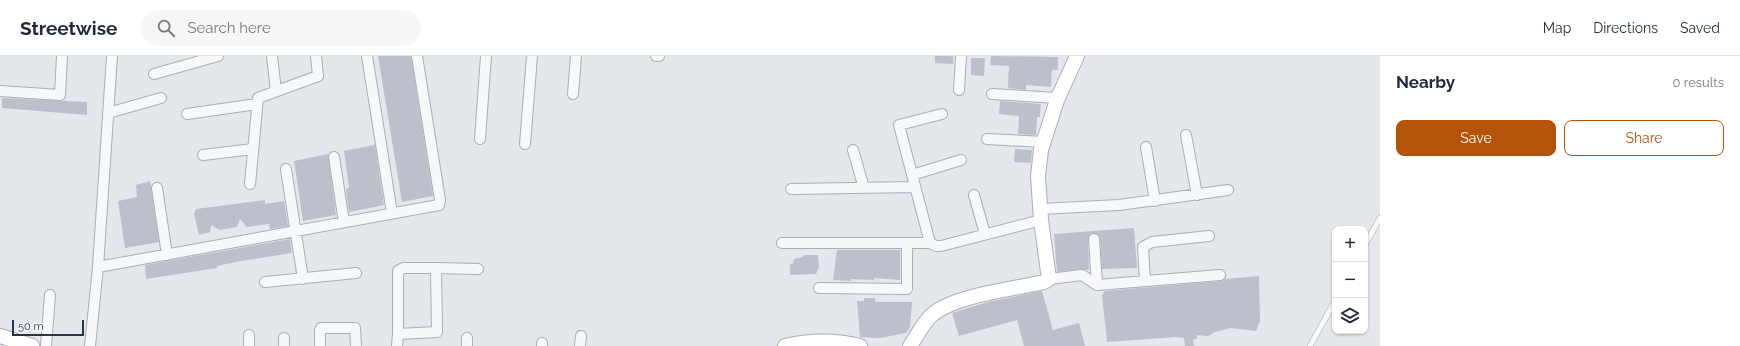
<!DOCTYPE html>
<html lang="en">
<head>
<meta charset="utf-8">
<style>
  :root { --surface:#fff; --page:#f6f6f7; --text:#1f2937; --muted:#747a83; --line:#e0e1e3; --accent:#b45309 }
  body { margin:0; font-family:Raleway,sans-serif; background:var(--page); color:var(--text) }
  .controls { position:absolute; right:12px; bottom:12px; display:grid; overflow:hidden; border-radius:8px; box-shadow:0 1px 3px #0004 }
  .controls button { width:36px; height:36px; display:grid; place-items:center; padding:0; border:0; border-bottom:1px solid var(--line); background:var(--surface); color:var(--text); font:20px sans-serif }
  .scale { position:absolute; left:12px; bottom:10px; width:72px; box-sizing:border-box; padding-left:4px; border:2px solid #2b3445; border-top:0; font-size:11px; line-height:14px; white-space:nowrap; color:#2b3445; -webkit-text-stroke:3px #f4f6f9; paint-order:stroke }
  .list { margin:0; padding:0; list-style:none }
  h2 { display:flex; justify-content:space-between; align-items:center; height:52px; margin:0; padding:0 16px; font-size:17px }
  h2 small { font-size:13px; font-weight:400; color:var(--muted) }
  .actions { display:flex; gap:8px; padding:12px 16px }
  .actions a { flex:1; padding:9px 0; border:1px solid var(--accent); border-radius:8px; text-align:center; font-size:14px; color:var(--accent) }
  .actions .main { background:var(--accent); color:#fff }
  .icon { flex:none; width:22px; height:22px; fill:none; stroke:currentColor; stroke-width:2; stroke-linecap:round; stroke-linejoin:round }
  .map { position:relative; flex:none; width:1380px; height:290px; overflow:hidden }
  header { display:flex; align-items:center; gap:24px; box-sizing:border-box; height:56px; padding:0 20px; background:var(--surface); border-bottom:1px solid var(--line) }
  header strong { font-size:19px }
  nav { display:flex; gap:22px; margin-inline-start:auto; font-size:14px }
  .search { width:280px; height:36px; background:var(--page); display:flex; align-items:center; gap:10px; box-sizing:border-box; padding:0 14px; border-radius:22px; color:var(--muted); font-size:15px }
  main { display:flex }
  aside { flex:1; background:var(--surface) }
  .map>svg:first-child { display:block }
  .building { fill:#bbc0ca }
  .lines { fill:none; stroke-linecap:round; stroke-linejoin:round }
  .lane-casing { stroke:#a9aeb7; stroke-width:6 }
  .street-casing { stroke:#a9aeb7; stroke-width:12 }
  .secondary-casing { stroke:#a9aeb7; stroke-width:16 }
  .lane { stroke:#f7f8fa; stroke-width:5 }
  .street { stroke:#f7f8fa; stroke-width:10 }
  .secondary { stroke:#fff; stroke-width:14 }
</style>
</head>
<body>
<header>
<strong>Streetwise</strong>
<div class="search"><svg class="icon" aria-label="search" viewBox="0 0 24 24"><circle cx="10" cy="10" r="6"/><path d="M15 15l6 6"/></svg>Search here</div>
<nav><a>Map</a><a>Directions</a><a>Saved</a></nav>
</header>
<main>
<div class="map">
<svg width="1380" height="290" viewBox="0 0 1380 290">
  <rect width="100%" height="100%" fill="#e4e7ec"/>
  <path class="building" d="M378,0H411L433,140L402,146Z
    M935,0H953V8L935,7Z
    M991,0L1058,1V14H1052L1051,31L1026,29V34L1008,32L1009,10L990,9Z
    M971,2H985L984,20L971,19Z
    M2,42L87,46V59L2,52Z
    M1000,45L1041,48L1040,61H1037L1036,79L1018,78L1019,60L999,58Z
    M375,89L384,149L349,156L346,133L349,132L344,95Z
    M1015,93L1032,94L1031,107L1014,106Z
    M328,98L336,159L303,165L294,105Z
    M150,125L159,186L125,192L118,145L137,141L136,129Z
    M265,144V148L284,145L288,170L270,173L269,168L247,171L240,163L237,171L220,174L211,169L210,176L199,179L194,158L196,153Z
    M1134,172L1137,212L1102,213L1100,182L1099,179L1094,177L1090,178L1088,183L1089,214L1081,213L1057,216L1054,178Z
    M290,183L292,197L241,205L217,210V212L146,223L145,209Z
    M837,194H900V224L874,222V224L851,223V225L833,224Z
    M804,199H818L819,211L816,218L790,219V209L793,207L794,203L803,201Z
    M1259,220L1260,265L1256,275L1230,272L1215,276L1208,280L1197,279V283H1193L1194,290H1185L1184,282L1176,281L1107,286L1102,239L1105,235L1221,225L1225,223Z
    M1042,235L1053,274L1079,267L1085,290H1024L1017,264L959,280L952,257L988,246Z
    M864,242H875V246H912L910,271L906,277L880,282L860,281L857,245H864Z"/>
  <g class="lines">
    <g class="lane-casing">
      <path id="lane" d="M1365,189L1380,162
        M1310,290L1335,245"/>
    </g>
    <g class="street-casing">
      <path id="street" d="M272,0L276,35
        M367,0L392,157
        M656,0H659
        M154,18L218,0
        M959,34L961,0
        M0,35L60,39L62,0
        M573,38L576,0
        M992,38L1058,42
        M108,57L161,42
        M187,58L257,48
        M942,58L899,69L930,187L936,190H941L1041,164
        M1186,79L1197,139
        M480,83L486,0
        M987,83L1044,86
        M525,88L532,0
        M1146,91L1155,145
        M853,94L864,132
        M203,99L253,93
        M334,101L344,166
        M286,113L303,223
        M912,119L961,104
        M250,128L258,42L318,20L316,0
        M157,132L167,199
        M791,133L915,131
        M974,139L985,178
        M1040,153L1119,149L1228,134
        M1094,183L1097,229
        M782,187H930
        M98,211L439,149L440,144L417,0
        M1049,223L1082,219L1097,229L1220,219
        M1145,224L1143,191L1152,186L1209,180
        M265,226L356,217
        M819,232L907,233V187
        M398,278V215L403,212H436
        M284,282V290
        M467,282V290
        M542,287V290
        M46,290L50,239
        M90,290L98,211L112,0
        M249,290V279
        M320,290V274L321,272H355L356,290
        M397,290L398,278L437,276L436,212L478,213
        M580,290L581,280"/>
    </g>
    <g class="secondary-casing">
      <path id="secondary" d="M0,280L32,290
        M785,290C809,284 837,284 860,290
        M910,290C917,280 924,265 933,258C956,239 1014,233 1044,226L1049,223L1041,164L1038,120L1041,94L1057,44L1077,0"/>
    </g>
    <use href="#lane" class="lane"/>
    <use href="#street" class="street"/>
    <use href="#secondary" class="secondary"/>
  </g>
</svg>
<div class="controls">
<button>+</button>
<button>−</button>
<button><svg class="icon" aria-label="layers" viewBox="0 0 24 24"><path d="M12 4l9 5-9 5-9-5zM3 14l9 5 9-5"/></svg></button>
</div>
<div class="scale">50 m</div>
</div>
<aside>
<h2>Nearby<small>0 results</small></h2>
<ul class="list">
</ul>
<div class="actions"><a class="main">Save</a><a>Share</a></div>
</aside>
</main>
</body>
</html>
